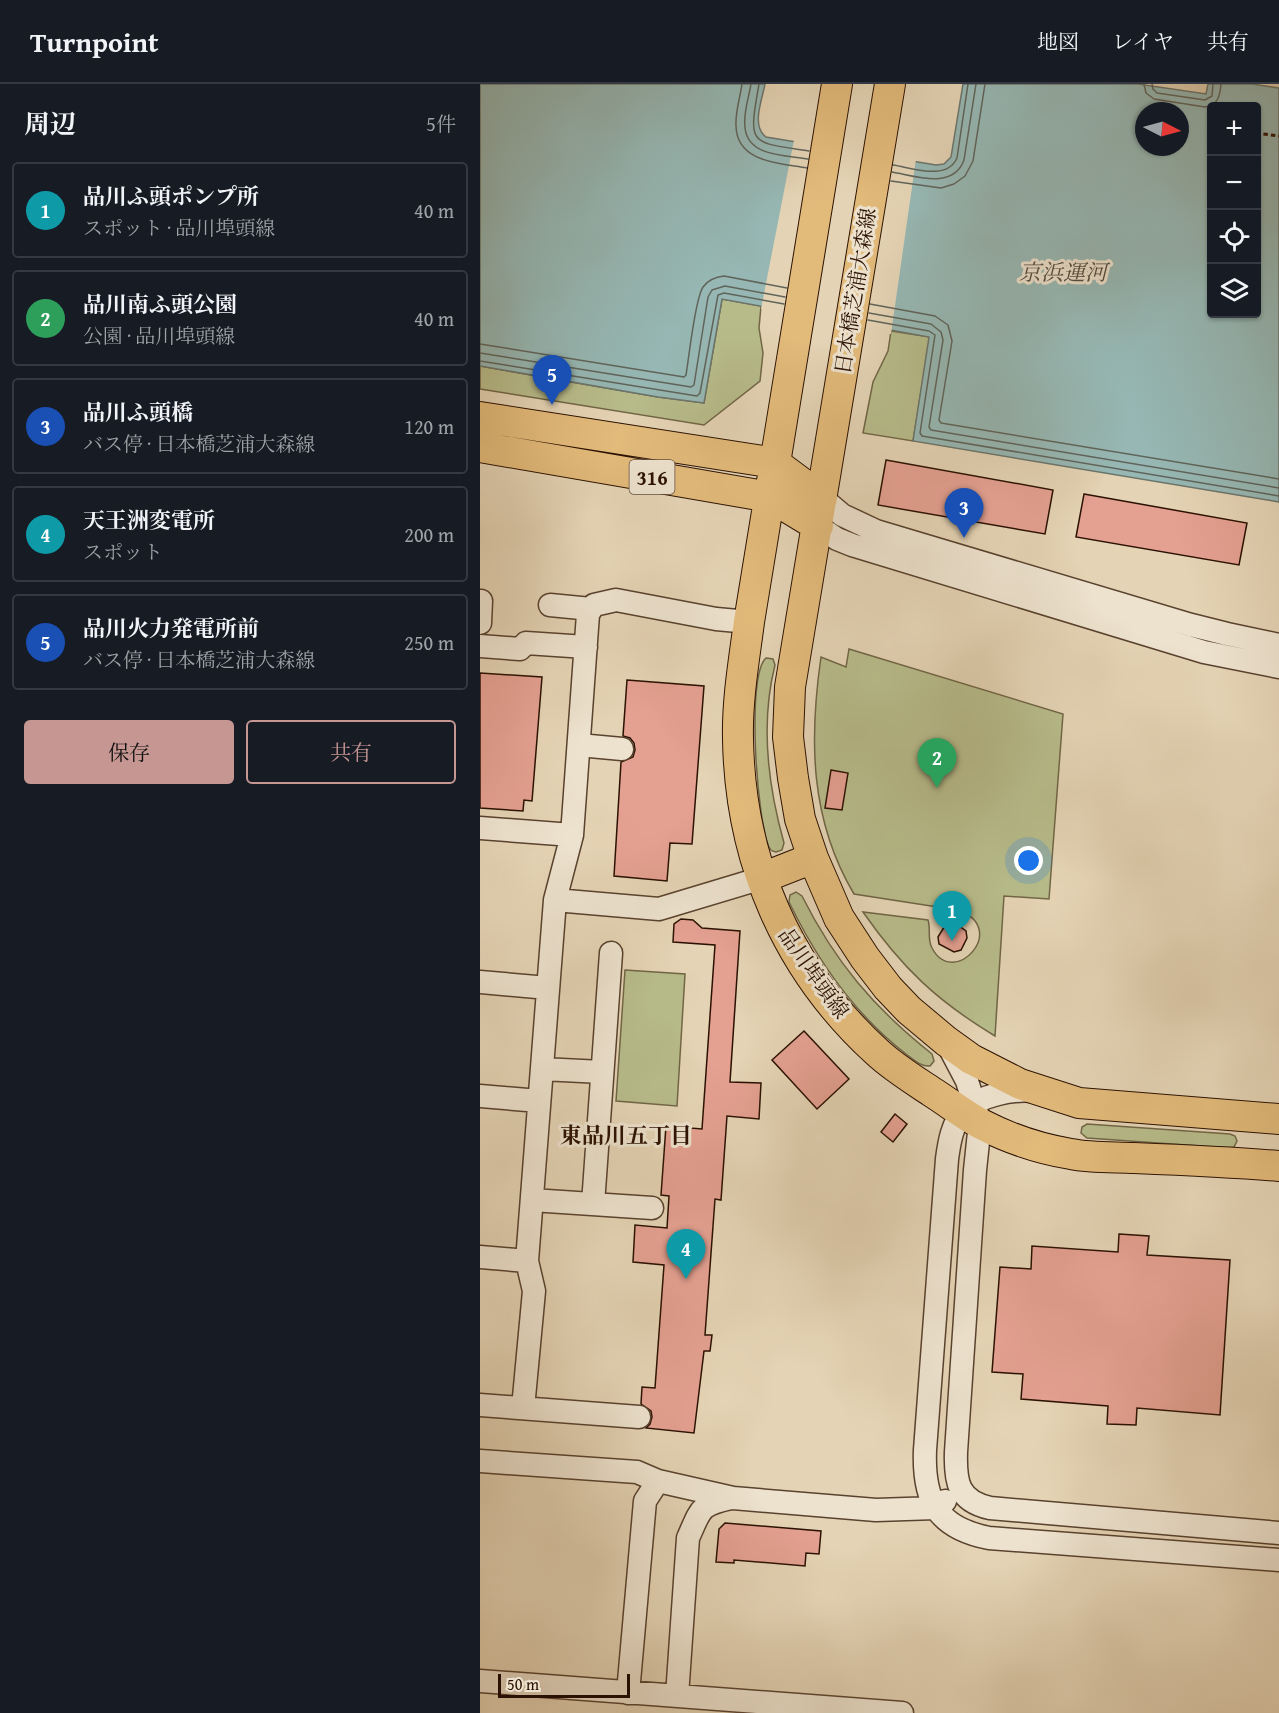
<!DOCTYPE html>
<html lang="ja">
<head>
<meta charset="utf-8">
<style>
  :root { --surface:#171b24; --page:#242831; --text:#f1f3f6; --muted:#9ea1a6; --line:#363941; --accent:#c59692 }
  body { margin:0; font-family:"Gentium Book Plus","Noto Serif JP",serif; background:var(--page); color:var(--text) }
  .controls { position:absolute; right:18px; top:18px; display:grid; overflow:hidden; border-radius:6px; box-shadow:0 2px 4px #0004 }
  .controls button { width:54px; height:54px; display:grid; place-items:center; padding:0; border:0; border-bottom:2px solid var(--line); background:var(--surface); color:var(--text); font:30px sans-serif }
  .compass { position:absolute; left:655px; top:18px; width:54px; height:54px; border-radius:50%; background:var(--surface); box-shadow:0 2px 4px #0004; rotate:96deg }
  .scale { position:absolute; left:18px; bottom:15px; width:132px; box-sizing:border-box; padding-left:6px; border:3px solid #2b1102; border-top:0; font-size:16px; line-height:21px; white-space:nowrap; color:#2b1102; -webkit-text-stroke:4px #ede2ce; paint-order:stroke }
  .you { position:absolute; left:549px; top:777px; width:21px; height:21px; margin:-15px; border:4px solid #fff; border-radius:50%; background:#1a73e8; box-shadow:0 0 0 9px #1a73e833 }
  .badge { display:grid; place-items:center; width:39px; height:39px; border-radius:50%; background:var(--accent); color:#fff; font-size:20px; font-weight:700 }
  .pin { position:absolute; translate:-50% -50px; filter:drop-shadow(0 2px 3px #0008) }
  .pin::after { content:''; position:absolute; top:32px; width:21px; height:18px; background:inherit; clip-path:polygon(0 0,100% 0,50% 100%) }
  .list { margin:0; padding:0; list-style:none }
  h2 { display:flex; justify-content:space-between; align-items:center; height:78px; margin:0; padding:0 24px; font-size:26px }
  h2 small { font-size:20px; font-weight:400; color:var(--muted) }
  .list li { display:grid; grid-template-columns:39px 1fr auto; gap:18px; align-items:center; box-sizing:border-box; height:96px; margin:0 12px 12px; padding:0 12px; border:2px solid var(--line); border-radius:6px }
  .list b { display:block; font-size:22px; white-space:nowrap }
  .list p { margin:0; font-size:20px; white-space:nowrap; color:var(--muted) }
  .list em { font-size:20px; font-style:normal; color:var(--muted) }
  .actions { display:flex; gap:12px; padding:18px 24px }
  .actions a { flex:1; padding:14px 0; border:2px solid var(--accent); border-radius:6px; text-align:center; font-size:21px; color:var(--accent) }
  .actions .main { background:var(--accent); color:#111 }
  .icon { flex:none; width:33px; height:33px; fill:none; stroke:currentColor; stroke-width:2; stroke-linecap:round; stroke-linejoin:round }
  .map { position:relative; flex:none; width:799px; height:1629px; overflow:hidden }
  header { display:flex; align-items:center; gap:36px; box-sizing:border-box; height:84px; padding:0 30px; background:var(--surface); border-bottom:2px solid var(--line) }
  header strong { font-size:28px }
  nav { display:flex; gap:33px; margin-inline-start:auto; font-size:21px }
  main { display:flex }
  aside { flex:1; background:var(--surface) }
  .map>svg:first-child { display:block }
  .green { fill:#b7bb8a; stroke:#716646; stroke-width:1.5 }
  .water { fill:#96b7b3; stroke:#6b756c; stroke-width:1.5; fill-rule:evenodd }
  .pier { fill:#e4d3b4 }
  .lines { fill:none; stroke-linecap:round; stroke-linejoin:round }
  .shore { stroke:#60645a; stroke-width:1.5 }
  .building { fill:#e4a091; stroke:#2b1102; stroke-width:1.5 }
  .minor-casing { stroke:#59422e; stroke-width:25 }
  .major-casing { stroke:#2b1102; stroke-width:32 }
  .path { stroke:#2b1102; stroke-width:3; stroke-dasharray:4.5 3; stroke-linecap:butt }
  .minor { stroke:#ede2ce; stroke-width:22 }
  .major { stroke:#e2ba7a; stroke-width:30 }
  .labels { text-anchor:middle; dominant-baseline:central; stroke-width:6; stroke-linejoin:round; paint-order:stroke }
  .shield { fill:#ede2ce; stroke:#65503f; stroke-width:1.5 }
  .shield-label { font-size:20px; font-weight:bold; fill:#2b1102 }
  .street-label { font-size:21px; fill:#2b1102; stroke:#ede2ce }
  .water-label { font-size:22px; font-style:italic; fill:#504b40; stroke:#ede2ce }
  .neighbourhood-label { font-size:22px; font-weight:bold; fill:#2b1102; stroke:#ede2ce }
</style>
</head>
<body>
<header>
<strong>Turnpoint</strong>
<nav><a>地図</a><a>レイヤ</a><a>共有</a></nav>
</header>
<main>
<aside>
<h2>周辺<small>5件</small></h2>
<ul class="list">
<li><span class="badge" style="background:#0f9aa8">1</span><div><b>品川ふ頭ポンプ所</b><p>スポット · 品川埠頭線</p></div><em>40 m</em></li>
<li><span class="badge" style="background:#2e9e5b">2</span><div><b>品川南ふ頭公園</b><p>公園 · 品川埠頭線</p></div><em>40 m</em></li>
<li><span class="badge" style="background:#1a4fb4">3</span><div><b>品川ふ頭橋</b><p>バス停 · 日本橋芝浦大森線</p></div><em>120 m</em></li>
<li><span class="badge" style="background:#0f9aa8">4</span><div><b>天王洲変電所</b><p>スポット</p></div><em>200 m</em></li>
<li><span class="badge" style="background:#1a4fb4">5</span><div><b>品川火力発電所前</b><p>バス停 · 日本橋芝浦大森線</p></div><em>250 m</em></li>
</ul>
<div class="actions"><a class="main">保存</a><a>共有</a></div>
</aside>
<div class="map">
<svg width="799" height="1629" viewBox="0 0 799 1629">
  <rect width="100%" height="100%" fill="#e4d3b4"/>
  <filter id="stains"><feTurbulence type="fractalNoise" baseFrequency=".00333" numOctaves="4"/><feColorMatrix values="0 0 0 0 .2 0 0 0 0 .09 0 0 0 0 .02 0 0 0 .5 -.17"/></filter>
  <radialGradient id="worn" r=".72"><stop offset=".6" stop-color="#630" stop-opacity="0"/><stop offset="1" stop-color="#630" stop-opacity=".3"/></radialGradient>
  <path class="green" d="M242,215L281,222L279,244L283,269L280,297L224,341L0,305V282L178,313L224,319Z
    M411,247L450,253L433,357L383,349L393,298L408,267Z
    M369,565L583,630L569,815L524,812L515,952C457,917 422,884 383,828L448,836C451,845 447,855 452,864C474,906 531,843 477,826L374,810C330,736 329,656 341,573L366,583Z
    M286,574L293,575L295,581C280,640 288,702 304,759L302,766L296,768C292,767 291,767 289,763C277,737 266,591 286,574Z
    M316,808L322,812C355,878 394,924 452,970L454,977L450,982C441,983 433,975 426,970C374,930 337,876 309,818L310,811Z
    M145,886L205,890L197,1022L136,1017Z
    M607,1040L750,1050L755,1052L757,1057L754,1063L749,1064L607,1054L601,1049L602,1043Z"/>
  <path class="water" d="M0,0H285C282,16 271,42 286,53L456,81L464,80L471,73L483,0H658L726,10L728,0H772L799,4V418L433,357L449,253L242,215L224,319L178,313L0,282ZM732,22H776V230H732ZM664,27H700V63H664Z"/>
  <path class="pier" d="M314,56L436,75L411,250L281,225Z"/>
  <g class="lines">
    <path class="shore" d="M262,0C260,14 255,29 256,42C257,79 300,79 327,84
      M271,0C269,13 263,29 265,43C267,73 306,71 328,75
      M279,0C268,62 269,58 329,67
      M664,0L666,9L674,15L725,23C738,21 740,12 741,0
      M672,0L673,5L677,9L725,16L732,12L733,0
      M413,81C433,84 467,97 477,74L488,0
      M412,88C436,92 473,106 484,76L496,0
      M411,97L461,104L474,100L485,92L493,77L505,0
      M390,220L455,232L468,241L472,257L459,336L461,339L799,395
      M389,229L451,240L461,248L463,256L449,343L451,346L799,404
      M388,236L449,247L455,251L440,349L442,352L799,412
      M0,260L204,293L206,291C209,274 215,214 223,203C228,196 235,193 244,192L307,204
      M0,269L211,303L214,301L228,213L232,206L245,202L305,213
      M0,277L217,312L220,309L238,211L244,209L304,220"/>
  </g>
  <path class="building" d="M406,376L573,406L565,450L398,421Z
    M604,410L767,439L759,481L596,453Z
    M0,589L62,593L52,717L44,716L43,727L0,724Z
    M147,596L224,602L212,760L190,759L187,797L134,792L141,678L153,673L155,666L154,659L150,654L143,652Z
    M351,686L368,689L362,726L345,724Z
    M201,835L213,836L222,844L260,847L250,998L281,999L279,1035L247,1032L241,1116L235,1115L225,1251H232L230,1267H224L214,1349L166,1344L170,1340L172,1333L171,1327L161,1320L162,1303L175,1304L184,1181L153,1178L155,1141L187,1144L189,1112L181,1111L186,1042L222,1045L235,861L193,858L194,840Z
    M475,839L486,847L487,854L481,866L474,868L459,860L458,853L466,840Z
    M324,947L369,995L337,1025L292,976Z
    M415,1030L427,1040L413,1058L401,1048Z
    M639,1150L669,1152L667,1171L750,1176L740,1331L657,1324L656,1341L627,1340L628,1322L541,1315L543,1290L512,1288L520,1183L551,1185L552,1162L638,1168Z
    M245,1439L341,1447L339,1470L326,1469L325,1482L254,1476V1479L236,1478L239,1445Z"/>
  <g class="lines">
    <g class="minor-casing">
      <path id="minor" d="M342,414L362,431L396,447L711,541L747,550L799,561
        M338,442L357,455L372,461L724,568L799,583
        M70,521L111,525
        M0,539L1,517
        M0,562L40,565L46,559L106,563
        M99,661L142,665
        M0,744L92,751
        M75,816L179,825L282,794
        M0,898L68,904
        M467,959L487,997L500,1039L495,1086L476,1368C475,1398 478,1417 510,1424L799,1449
        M62,985L122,988
        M554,1007C533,1005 500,1011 484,1027C472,1039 469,1060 467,1075L445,1366C443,1416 457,1444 509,1454L799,1476
        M0,1012L59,1017
        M52,1116L172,1124
        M113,1120L131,869
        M0,1173L47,1177
        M0,1321L159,1333
        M43,1324L54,1207L47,1177L75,816L92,751L108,530L114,521L136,516L236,535L269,538
        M0,1377L157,1388L178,1397L253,1414L396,1426L456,1424L465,1417
        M0,1597L422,1629
        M148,1609L165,1417L178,1397
        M197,1612L208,1454C221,1425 219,1421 251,1414"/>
    </g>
    <g class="major-casing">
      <path id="major" d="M357,0L269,538C264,577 257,616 258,655C260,777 307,886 397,968C413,983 434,996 452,1008C468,1018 484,1031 501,1040C528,1054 561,1065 591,1070C611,1074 634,1073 654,1074C703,1076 751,1078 799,1082
        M410,0L310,603L308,653L313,694L320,735L333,774L359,834L385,874L408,904L429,926L466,957L491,975L540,1000L599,1019L799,1035
        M0,333L295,379L342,414
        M0,363L290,413L338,442
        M282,794L333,774"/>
    </g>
    <path class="path" d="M776,49L799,52"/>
    <use href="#minor" class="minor"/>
    <use href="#major" class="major"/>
  </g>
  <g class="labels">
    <rect class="shield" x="149.5" y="376" width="45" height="34" rx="4.5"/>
    <g class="shield-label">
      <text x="172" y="393">316</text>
    </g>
    <g class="street-label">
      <text transform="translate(375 207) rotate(-81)">日本橋芝浦大森線</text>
      <text transform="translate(334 889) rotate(55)">品川埠頭線</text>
    </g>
    <g class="water-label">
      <text x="583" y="188">京浜運河</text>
    </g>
    <g class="neighbourhood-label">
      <text x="146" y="1051">東品川五丁目</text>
    </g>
  </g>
  <rect width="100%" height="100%" filter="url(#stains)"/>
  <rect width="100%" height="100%" fill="url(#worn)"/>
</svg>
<div class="controls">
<button>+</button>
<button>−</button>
<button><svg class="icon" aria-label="locate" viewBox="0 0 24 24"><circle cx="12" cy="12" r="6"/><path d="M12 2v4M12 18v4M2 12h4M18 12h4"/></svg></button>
<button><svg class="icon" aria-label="layers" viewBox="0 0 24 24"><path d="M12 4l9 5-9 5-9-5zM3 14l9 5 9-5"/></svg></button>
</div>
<svg class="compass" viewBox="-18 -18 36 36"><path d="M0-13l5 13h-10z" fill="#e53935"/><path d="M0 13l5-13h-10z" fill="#9ea1a6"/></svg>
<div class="scale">50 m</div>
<div class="you"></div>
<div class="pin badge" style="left:472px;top:857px;background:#0f9aa8">1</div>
<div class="pin badge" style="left:457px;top:704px;background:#2e9e5b">2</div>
<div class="pin badge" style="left:484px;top:454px;background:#1a4fb4">3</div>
<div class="pin badge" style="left:206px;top:1195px;background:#0f9aa8">4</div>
<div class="pin badge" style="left:72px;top:321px;background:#1a4fb4">5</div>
</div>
</main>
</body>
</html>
